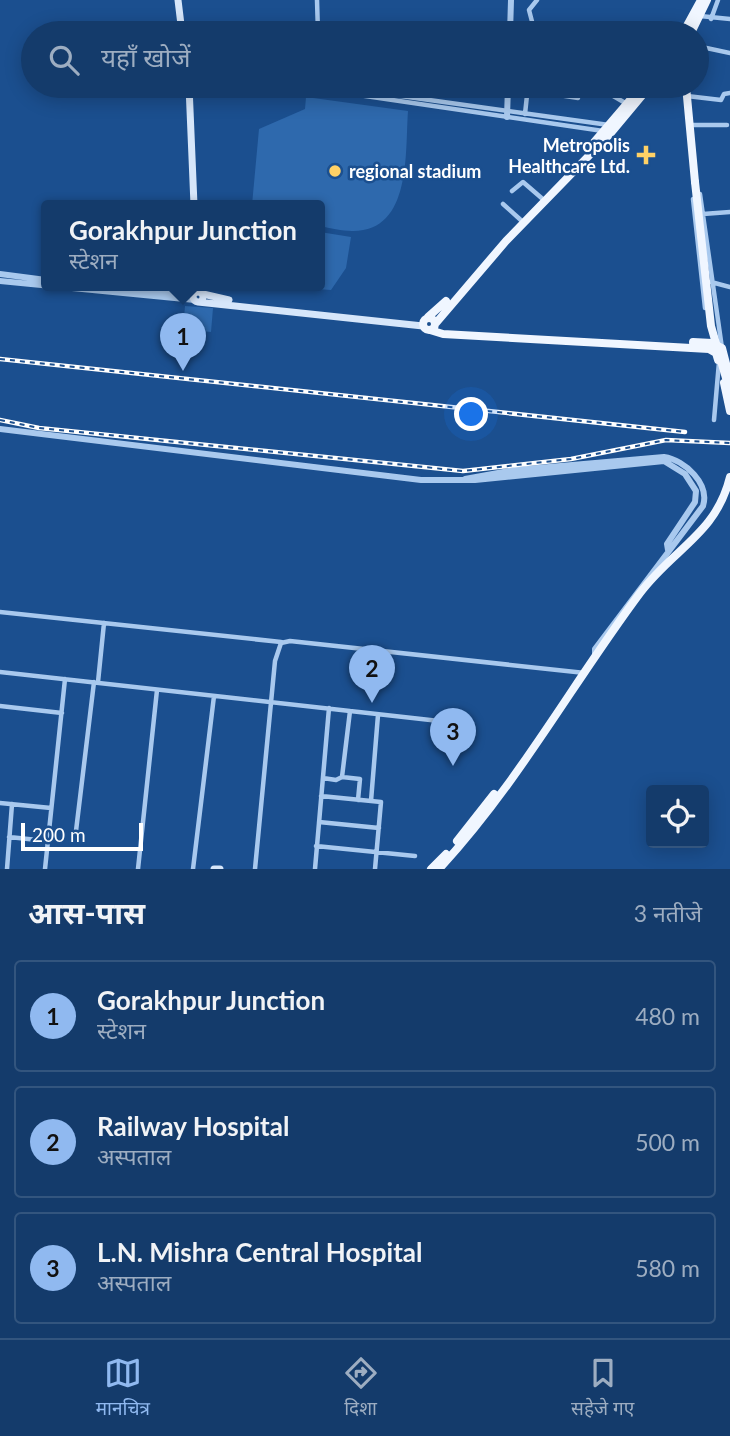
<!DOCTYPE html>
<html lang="hi">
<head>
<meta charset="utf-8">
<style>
  :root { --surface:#143b6b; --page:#1d4271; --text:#f1f3f6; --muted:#9dadc1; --line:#33557e; --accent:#90b9f0 }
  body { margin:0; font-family:Lato,"Noto Sans Devanagari",sans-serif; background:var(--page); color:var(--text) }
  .controls { position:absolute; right:21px; bottom:21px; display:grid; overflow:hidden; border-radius:7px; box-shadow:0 4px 18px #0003 }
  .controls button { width:63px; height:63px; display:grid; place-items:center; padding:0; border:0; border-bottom:2px solid var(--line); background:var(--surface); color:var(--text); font:35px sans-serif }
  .scale { position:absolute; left:21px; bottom:18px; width:122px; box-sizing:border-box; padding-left:7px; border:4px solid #fff; border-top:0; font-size:19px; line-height:24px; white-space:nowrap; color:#fff; -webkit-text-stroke:5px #1b4f8f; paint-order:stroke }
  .you { position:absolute; left:472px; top:415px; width:24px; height:24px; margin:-18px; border:5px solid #fff; border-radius:50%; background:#1a73e8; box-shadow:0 0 0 10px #1a73e833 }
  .badge { display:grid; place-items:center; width:46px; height:46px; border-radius:50%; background:var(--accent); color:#111; font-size:23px; font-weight:700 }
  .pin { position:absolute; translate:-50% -58px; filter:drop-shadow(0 2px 4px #0008) }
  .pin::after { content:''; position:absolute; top:37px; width:24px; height:21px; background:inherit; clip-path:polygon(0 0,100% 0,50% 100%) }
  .popup { position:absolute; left:41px; top:200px; width:284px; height:91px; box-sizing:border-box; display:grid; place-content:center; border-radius:7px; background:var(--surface); filter:drop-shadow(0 2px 5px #0005); font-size:23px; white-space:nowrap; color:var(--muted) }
  .popup b { font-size:26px; color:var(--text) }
  .popup::after { content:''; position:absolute; left:50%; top:100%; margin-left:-14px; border:14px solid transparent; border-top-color:var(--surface) }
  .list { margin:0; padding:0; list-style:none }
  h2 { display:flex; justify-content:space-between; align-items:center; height:91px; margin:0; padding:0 28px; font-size:30px }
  h2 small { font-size:23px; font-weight:400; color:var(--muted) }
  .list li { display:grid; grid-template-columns:46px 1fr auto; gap:21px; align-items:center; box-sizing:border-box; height:112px; margin:0 14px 14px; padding:0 14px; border:2px solid var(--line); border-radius:7px }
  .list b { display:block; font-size:26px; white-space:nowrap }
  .list p { margin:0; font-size:23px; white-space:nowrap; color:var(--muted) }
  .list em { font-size:23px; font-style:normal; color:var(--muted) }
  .icon { flex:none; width:38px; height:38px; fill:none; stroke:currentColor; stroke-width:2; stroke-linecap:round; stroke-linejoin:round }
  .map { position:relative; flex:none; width:730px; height:869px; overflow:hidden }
  .search { position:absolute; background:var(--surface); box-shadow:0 4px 18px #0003; left:21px; right:21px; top:21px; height:77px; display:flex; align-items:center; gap:18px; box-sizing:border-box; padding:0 24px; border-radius:38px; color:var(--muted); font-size:26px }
  .sheet { height:469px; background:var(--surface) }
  nav { display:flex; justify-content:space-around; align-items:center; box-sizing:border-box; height:98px; border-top:2px solid var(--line); background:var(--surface); font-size:19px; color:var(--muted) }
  nav a { display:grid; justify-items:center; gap:4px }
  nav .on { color:var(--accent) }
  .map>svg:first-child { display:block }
  .green { fill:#2e69ad }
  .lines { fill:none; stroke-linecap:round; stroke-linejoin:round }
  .minor { stroke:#a9c9ee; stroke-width:4.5 }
  .tertiary { stroke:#a9c9ee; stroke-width:6 }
  .secondary { stroke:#d6e6fa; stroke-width:7 }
  .primary { stroke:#f0f6ff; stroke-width:8 }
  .rail-casing { stroke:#fff; stroke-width:4.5 }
  .rail { stroke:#1b4f8f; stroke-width:2; stroke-dasharray:5; stroke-linecap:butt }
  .primary-bridge { stroke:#f0f6ff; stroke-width:8 }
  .poi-dot { fill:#ffd166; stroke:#1b4f8f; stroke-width:2.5 }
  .labels { text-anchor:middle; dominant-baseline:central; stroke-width:5; stroke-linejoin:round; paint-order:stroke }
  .poi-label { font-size:18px; font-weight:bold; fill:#fff; stroke:#1b4f8f; text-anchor:end }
</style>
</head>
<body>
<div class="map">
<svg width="730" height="869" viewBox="0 0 730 869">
  <rect width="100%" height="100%" fill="#1b4f8f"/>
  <path class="green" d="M306,97L408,111C405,152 412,232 352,231C342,231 330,228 320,226V205H252L259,129L305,109Z
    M320,232L351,237L346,268L331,290L264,285H320Z
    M185,306L213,308L211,332L183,329Z"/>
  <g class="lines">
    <path class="minor" d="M317,0L318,33
      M700,16L730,19
      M711,19L718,0
      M535,33L529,10L537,0
      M697,46L730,53
      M297,86L603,131
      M329,86L609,125
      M596,86L627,104
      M527,90L578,98
      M687,96L721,100L724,94L730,93
      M525,114L528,86
      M690,125H727
      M512,191L523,182L545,201
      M700,194L722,348
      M693,199L705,308
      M503,204L523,222
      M703,214L730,212
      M711,282L730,287
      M714,420L719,362
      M0,612L281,642
      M0,672L457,723
      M98,682L104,623
      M0,706L62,713
      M350,711L342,777L360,779L358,800
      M323,778L336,780L342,777
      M321,796L381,802L375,869
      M371,801L378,715
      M0,803L51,808
      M319,822L379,828
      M76,831L94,682
      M9,837L47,841
      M316,846L415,856
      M7,869L12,804
      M45,869L65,679
      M138,869L157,690
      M193,869L214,696
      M255,869L275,661L281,643L290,641L585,673
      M315,869L329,708"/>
    <path class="tertiary" d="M510,33L511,0
      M507,117L508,86
      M0,274L46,280
      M0,281L195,300
      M101,285L194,294
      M0,429L421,480H475L664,461L685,474L696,491L695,502L667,544L668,550
      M465,479L515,470L664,457C685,460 710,484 703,506L595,649V655"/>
    <path class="secondary" d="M178,0L182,33
      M189,86L194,205
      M193 297a5 5 0 1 1 10 0a5 5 0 1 1-10 0Z
      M203,294L229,300
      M198,302L423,326
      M214,869H220"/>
    <path class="primary" d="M683,33L701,0
      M691,33L707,0
      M686,86L695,182
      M589,148L642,86
      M428,317L446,301
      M423 324a6 6 0 1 1 12 0a6 6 0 1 1-12 0Z
      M436,323L506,241L610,134L650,86
      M430,330L443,334L709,349L716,353L718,360
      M693,342L712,343L722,348L730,379
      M724,383L730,411
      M457,841L494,794
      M431,869L446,854
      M439,869C517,785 572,684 640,593C674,548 716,534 730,477"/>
    <g class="rail-casing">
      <path id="rail" d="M0,359L685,432
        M0,420L39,428L463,471L571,459L666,440L730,443"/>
    </g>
    <use href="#rail" class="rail"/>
    <path class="primary-bridge" d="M695,182L711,326L730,392"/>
  </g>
  <g class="poi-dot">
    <path d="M642.5 144.5h7v7h7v7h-7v7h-7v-7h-7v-7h7z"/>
    <circle cx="335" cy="171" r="7"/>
  </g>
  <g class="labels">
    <g class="poi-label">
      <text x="630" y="145">Metropolis<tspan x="630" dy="21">Healthcare Ltd.</tspan></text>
      <text x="349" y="171" text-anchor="start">regional stadium</text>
    </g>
  </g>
</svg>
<div class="controls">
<button><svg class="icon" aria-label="locate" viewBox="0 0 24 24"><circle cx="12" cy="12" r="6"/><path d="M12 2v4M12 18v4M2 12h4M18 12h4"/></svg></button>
</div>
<div class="scale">200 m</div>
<div class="you"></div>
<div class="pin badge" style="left:183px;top:371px">1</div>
<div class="popup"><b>Gorakhpur Junction</b>स्टेशन</div>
<div class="pin badge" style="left:372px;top:703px">2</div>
<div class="pin badge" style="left:453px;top:766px">3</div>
<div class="search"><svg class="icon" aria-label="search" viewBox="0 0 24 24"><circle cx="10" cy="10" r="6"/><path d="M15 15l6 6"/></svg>यहाँ खोजें</div>
</div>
<section class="sheet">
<h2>आस-पास<small>3 नतीजे</small></h2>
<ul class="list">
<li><span class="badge">1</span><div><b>Gorakhpur Junction</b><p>स्टेशन</p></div><em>480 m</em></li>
<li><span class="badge">2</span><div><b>Railway Hospital</b><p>अस्पताल</p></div><em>500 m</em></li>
<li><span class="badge">3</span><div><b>L.N. Mishra Central Hospital</b><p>अस्पताल</p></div><em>580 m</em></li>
</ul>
</section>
<nav>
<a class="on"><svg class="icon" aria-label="map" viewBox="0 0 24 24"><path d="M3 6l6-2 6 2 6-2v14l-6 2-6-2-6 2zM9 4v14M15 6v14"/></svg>मानचित्र</a>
<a><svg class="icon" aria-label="directions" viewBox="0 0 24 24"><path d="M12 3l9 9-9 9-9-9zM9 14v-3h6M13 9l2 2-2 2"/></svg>दिशा</a>
<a><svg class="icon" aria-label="saved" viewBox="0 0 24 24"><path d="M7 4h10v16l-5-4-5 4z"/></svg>सहेजे गए</a>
</nav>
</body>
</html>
